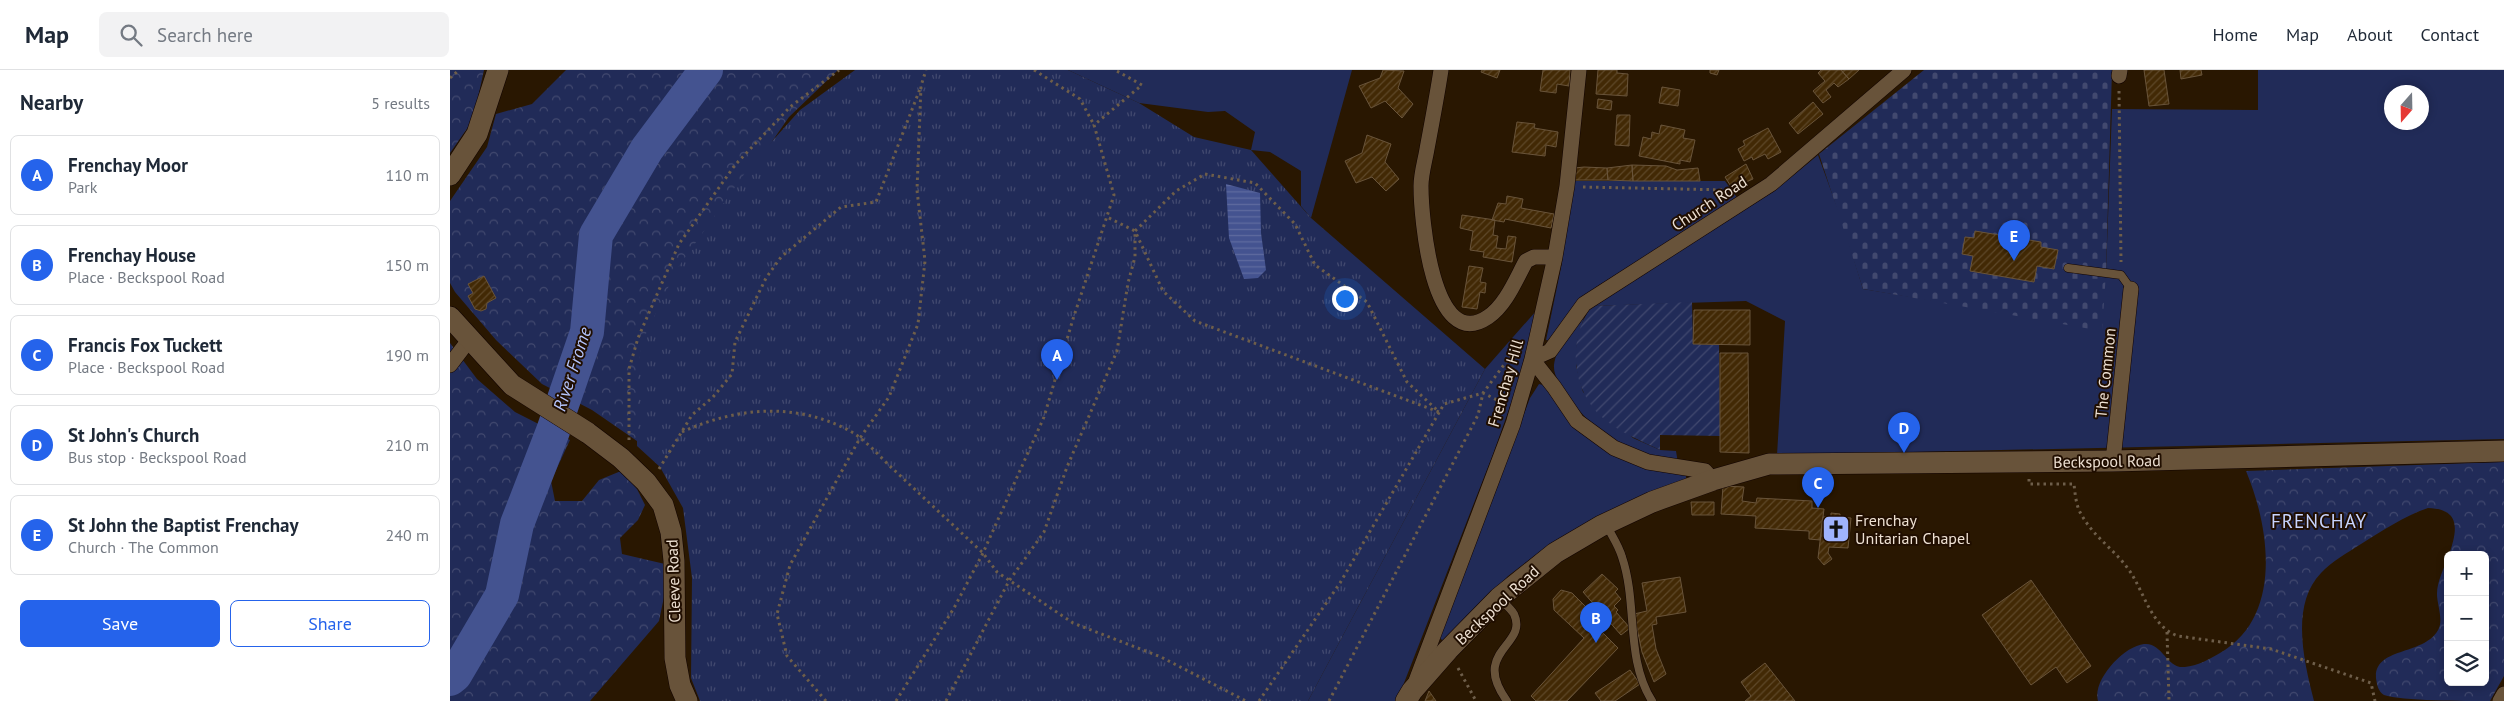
<!DOCTYPE html>
<html lang="en">
<head>
<meta charset="utf-8">
<style>
  :root { --surface:#fff; --page:#f2f2f3; --text:#1f2937; --muted:#747a83; --line:#e0e1e3; --accent:#2563eb }
  body { margin:0; font-family:"PT Sans",sans-serif; background:var(--page); color:var(--text) }
  .controls { position:absolute; right:15px; bottom:15px; display:grid; overflow:hidden; border-radius:8px; box-shadow:0 2px 8px #0003 }
  .controls button { width:45px; height:45px; display:grid; place-items:center; padding:0; border:0; border-bottom:1px solid var(--line); background:var(--surface); color:var(--text); font:25px sans-serif }
  .compass { position:absolute; left:1934px; top:15px; width:45px; height:45px; border-radius:50%; background:var(--surface); box-shadow:0 2px 8px #0003; rotate:200deg }
  .you { position:absolute; left:894px; top:228px; width:18px; height:18px; margin:-12px; border:4px solid #fff; border-radius:50%; background:#1a73e8; box-shadow:0 0 0 8px #1a73e833 }
  .badge { display:grid; place-items:center; width:32px; height:32px; border-radius:50%; background:var(--accent); color:#fff; font-size:16px; font-weight:700 }
  .pin { position:absolute; translate:-50% -41px; filter:drop-shadow(0 1px 2px #0008) }
  .pin::after { content:''; position:absolute; top:26px; width:18px; height:15px; background:inherit; clip-path:polygon(0 0,100% 0,50% 100%) }
  .list { margin:0; padding:0; list-style:none }
  h2 { display:flex; justify-content:space-between; align-items:center; height:65px; margin:0; padding:0 20px; font-size:21px }
  h2 small { font-size:16px; font-weight:400; color:var(--muted) }
  .list li { display:grid; grid-template-columns:32px 1fr auto; gap:15px; align-items:center; box-sizing:border-box; height:80px; margin:0 10px 10px; padding:0 10px; border:1px solid var(--line); border-radius:8px }
  .list b { display:block; font-size:19px; white-space:nowrap }
  .list p { margin:0; font-size:16px; white-space:nowrap; color:var(--muted) }
  .list em { font-size:16px; font-style:normal; color:var(--muted) }
  .actions { display:flex; gap:10px; padding:15px 20px }
  .actions a { flex:1; padding:11px 0; border:1px solid var(--accent); border-radius:8px; text-align:center; font-size:18px; color:var(--accent) }
  .actions .main { background:var(--accent); color:#fff }
  .icon { flex:none; width:28px; height:28px; fill:none; stroke:currentColor; stroke-width:2; stroke-linecap:round; stroke-linejoin:round }
  .map { position:relative; flex:none; width:2054px; height:631px; overflow:hidden }
  header { display:flex; align-items:center; gap:30px; box-sizing:border-box; height:70px; padding:0 25px; background:var(--surface); border-bottom:1px solid var(--line) }
  header strong { font-size:24px }
  nav { display:flex; gap:28px; margin-inline-start:auto; font-size:18px }
  .search { width:350px; height:45px; background:var(--page); display:flex; align-items:center; gap:12px; box-sizing:border-box; padding:0 18px; border-radius:8px; color:var(--muted); font-size:19px }
  main { display:flex }
  aside { flex:1; background:var(--surface) }
  .map>svg:first-child { display:block }
  .grass { fill:#212b58; fill-rule:evenodd }
  .forest { fill:url(#forest-crowns) }
  .cemetery { fill:url(#cemetery-stones) }
  .park { fill:url(#park-tufts) }
  .garden { fill:url(#garden-furrows) }
  .water { fill:url(#water-rules) }
  .lines { fill:none; stroke-linecap:round; stroke-linejoin:round }
  .river { stroke:#445390; stroke-width:34 }
  .building { fill:url(#building-hatch); stroke:#69543a }
  .lane-casing { stroke:#110300; stroke-width:9 }
  .street-casing { stroke:#110300; stroke-width:16 }
  .secondary-casing { stroke:#110300; stroke-width:22 }
  .path { stroke:#6e5e4a; stroke-width:3; stroke-dasharray:2.5 4; stroke-linecap:butt }
  .lane { stroke:#68533a; stroke-width:8 }
  .street { stroke:#68533a; stroke-width:15 }
  .secondary { stroke:#68533a; stroke-width:21 }
  .labels { text-anchor:middle; dominant-baseline:central; stroke-width:4; stroke-linejoin:round; paint-order:stroke }
  .street-label { font-size:16px; fill:#ede0d2; stroke:#200e00 }
  .poi-label { font-size:16px; fill:#ede0d2; stroke:#200e00; text-anchor:start }
  .water-label { font-size:18px; font-style:italic; fill:#b4c4fb; stroke:#200e00 }
  .quarter-label { font-size:19px; letter-spacing:1px; fill:#c8d5ff; stroke:#200e00 }
</style>
</head>
<body>
<header>
<strong>Map</strong>
<div class="search"><svg class="icon" aria-label="search" viewBox="0 0 24 24"><circle cx="10" cy="10" r="6"/><path d="M15 15l6 6"/></svg>Search here</div>
<nav><a>Home</a><a>Map</a><a>About</a><a>Contact</a></nav>
</header>
<main>
<aside>
<h2>Nearby<small>5 results</small></h2>
<ul class="list">
<li><span class="badge">A</span><div><b>Frenchay Moor</b><p>Park</p></div><em>110 m</em></li>
<li><span class="badge">B</span><div><b>Frenchay House</b><p>Place · Beckspool Road</p></div><em>150 m</em></li>
<li><span class="badge">C</span><div><b>Francis Fox Tuckett</b><p>Place · Beckspool Road</p></div><em>190 m</em></li>
<li><span class="badge">D</span><div><b>St John's Church</b><p>Bus stop · Beckspool Road</p></div><em>210 m</em></li>
<li><span class="badge">E</span><div><b>St John the Baptist Frenchay</b><p>Church · The Common</p></div><em>240 m</em></li>
</ul>
<div class="actions"><a class="main">Save</a><a>Share</a></div>
</aside>
<div class="map">
<svg width="2054" height="631" viewBox="0 0 2054 631">
  <defs>
    <pattern id="forest-crowns" width="20" height="18" patternUnits="userSpaceOnUse" patternTransform="scale(1.25)"><rect width="20" height="18" fill="#212b58"/><path d="M2 6a3 3 0 1 1 6 0M12 15a3 3 0 1 1 6 0" fill="none" stroke="#42496f"/></pattern>
    <pattern id="cemetery-stones" width="16" height="16" patternUnits="userSpaceOnUse" patternTransform="scale(1.25)"><rect width="16" height="16" fill="#212b58"/><path d="M2 7V4a2 2 0 0 1 4 0v3zM10 15v-3a2 2 0 0 1 4 0v3z" fill="#42496f"/></pattern>
    <pattern id="park-tufts" width="24" height="20" patternUnits="userSpaceOnUse" patternTransform="scale(1.25)"><rect width="24" height="20" fill="#212b58"/><path d="M3 7l-1-3M5 7V3M7 7l1-3M15 17l-1-3M17 17v-4M19 17l1-3" fill="none" stroke="#42496f"/></pattern>
    <pattern id="garden-furrows" width="10" height="10" patternUnits="userSpaceOnUse" patternTransform="scale(1.25)"><rect width="10" height="10" fill="#212b58"/><path d="M-1 1l2-2M0 10L10 0M9 11l2-2" fill="none" stroke="#42496f"/></pattern>
    <pattern id="water-rules" width="6" height="5" patternUnits="userSpaceOnUse" patternTransform="scale(1.25)"><rect width="6" height="5" fill="#445390"/><path d="M0 2.5h6" fill="none" stroke="#5f6b9f"/></pattern>
    <pattern id="building-hatch" width="6" height="6" patternUnits="userSpaceOnUse" patternTransform="scale(1.25)"><rect width="6" height="6" fill="#422905"/><path d="M-1 1l2-2M0 6l6-6M5 7l2-2" fill="none" stroke="#5e4829"/></pattern>
  </defs>
  <rect width="100%" height="100%" fill="#291701"/>
  <path class="grass" d="M618,0H902L861,148L851,136V101L820,82L801,80L805,62L775,41L758,42L689,33Z
    M1808,0H2054V369L1327,385L1335,251L1296,231L1142,236L1326,120L1368,85L1392,151L1413,219L1492,232L1656,202L1662,39L1808,40ZM1942,22H1972V52H1942Z
    M1122,111H1275L1288,129L1146,217L1124,235L1101,271L1096,270L1112,193Z
    M1086,241L1067,317L1043,384L947,631H858L1035,299Z
    M1134,247L1127,272L1126,296L1133,322L1183,368L1210,380L1226,381L1228,393C1180,384 1146,366 1118,326C1112,317 1103,306 1104,295C1106,277 1124,261 1134,247Z
    M1089,314L1097,316L1126,356L1236,405V410L1100,474L1058,506L996,572L989,568L1080,328Z"/>
  <path class="forest" d="M0,0H34L23,50L0,83Z
    M116,0H388L339,47L247,180L200,380L142,340L92,314L46,270L5,222L0,213V131L37,77L46,44L82,34Z
    M0,273L27,309L65,342L120,370L101,411L105,431H132L149,410L171,401L187,419L195,435L188,450L170,468L172,484L215,494L214,527L209,551L140,631H0Z
    M2054,392V606L2040,631C2016,631 1951,631 1934,625C1928,621 1927,615 1926,608C1924,576 1977,586 1989,558C1993,548 1987,534 1987,524C1987,511 1994,499 1998,487V612H2035V485H1999C2007,461 2012,439 1978,438C1954,446 1932,461 1911,474C1897,483 1882,491 1871,503C1840,535 1854,592 1864,631H1648C1642,610 1674,576 1694,574C1713,572 1716,599 1735,597C1747,596 1760,589 1770,583C1833,547 1820,458 1796,401Z"/>
  <path class="cemetery" d="M1474,0H1662L1656,202L1652,261L1413,219L1369,84Z"/>
  <path class="park" d="M405,0H618L689,33L744,67L801,80L861,148L1035,299L858,631H250L241,608L242,508L233,438L210,397L187,376V299L193,270L227,199L300,96L350,40Z"/>
  <path class="garden" d="M1242,232L1243,274L1269,275L1270,366L1210,365V380C1191,371 1169,362 1153,348C1121,321 1117,268 1142,236Z"/>
  <path class="water" d="M776,114L810,123L811,163L816,200L808,208L794,209L779,168Z"/>
  <g class="lines">
    <path class="river" d="M0,609L5,605L52,525L67,454L103,361L137,262L146,165L197,79L256,0"/>
  </g>
  <path class="building" d="M933,0L954,1L948,18L963,34L952,48L935,31L921,38L909,16L930,8Z
    M1032,0H1050L1047,8L1031,2Z
    M1093,0H1120L1119,16L1107,14L1106,23L1090,21Z
    M1148,0H1167V3L1178,4L1177,26L1146,24Z
    M1260,0H1269L1267,5L1260,3Z
    M1371,0H1391L1399,9L1388,17L1384,13L1376,20L1381,27L1373,33L1363,21L1375,11L1368,3Z
    M1391,0H1409L1399,9Z
    M1694,0H1714L1719,34L1699,36Z
    M1730,0H1751L1752,5L1731,9Z
    M1212,17L1230,20L1228,36L1209,33Z
    M1148,29L1162,31L1161,40L1147,38Z
    M1363,32L1373,44L1348,64L1339,53Z
    M1167,45H1180L1179,76L1165,75Z
    M1067,52L1085,54L1084,58L1108,62L1106,77L1096,75L1095,86L1062,82Z
    M1211,55L1235,60L1233,68L1245,70L1240,92L1230,90V94L1189,86L1193,67L1201,69L1202,62L1209,64Z
    M1318,58L1331,82L1318,89L1315,84L1303,90L1302,87L1294,91L1288,79L1295,75L1293,71Z
    M917,65L941,74L935,92L949,109L936,121L922,107L906,113L895,91L912,83Z
    M1296,94L1303,109L1282,118L1275,107Z
    M1182,95L1183,111L1158,110L1157,98Z
    M1182,95L1216,96L1227,100L1248,98L1250,111H1183Z
    M1134,97L1157,98L1158,110H1124L1125,98Z
    M1057,126L1073,129L1071,138L1104,144L1101,158L1055,149L1054,152L1042,150L1048,133L1056,134Z
    M1012,145L1045,150L1043,165L1048,166L1046,178L1056,179L1058,166L1066,167L1062,192L1033,187L1034,182L1020,180L1023,161L1010,158Z
    M1525,161L1591,172V177L1608,180L1604,199L1587,196L1584,212L1520,201L1523,186L1512,184L1515,167L1524,168Z
    M1019,196L1033,198L1030,212L1036,213L1035,223L1030,222L1027,239L1012,237Z
    M34,206L46,228L37,233L36,239L31,241L25,239L18,226L23,223L18,214Z
    M1244,240H1300V275L1243,274Z
    M1270,283H1298L1299,383L1270,382Z
    M1273,416L1294,417L1292,431L1306,433L1307,428L1362,431V438L1374,439L1370,470L1359,469V461L1305,458L1306,446L1271,444Z
    M1241,432H1264V445H1242Z
    M1381,443L1390,444V447L1401,448L1398,478L1379,477L1378,483L1382,489L1374,495L1368,488L1373,447H1381Z
    M1152,504L1168,519L1165,522L1171,529L1164,536L1168,540L1166,542L1180,558L1171,565L1133,522Z
    M1230,507L1236,542L1206,547L1207,554L1202,555L1206,579L1216,604L1204,612L1192,582L1184,544L1197,541L1192,513Z
    M1581,510L1641,596L1617,613L1606,597L1581,615L1532,545Z
    M1111,520L1122,523L1151,552L1147,557L1168,578L1117,631H1086L1081,626L1134,568L1104,540L1103,529Z
    M1315,593L1345,631H1295L1301,626L1291,612Z
    M1180,600L1190,614L1165,631H1151L1145,623Z
    M979,621L986,631H975Z"/>
  <g class="lines">
    <g class="lane-casing">
      <path id="lane" d="M1618,198L1671,205L1681,219
        M1157,456C1162,466 1169,476 1172,487C1188,534 1175,588 1202,631
        M1051,530C1055,534 1061,539 1064,544C1079,576 1020,580 1057,631"/>
    </g>
    <g class="street-casing">
      <path id="street" d="M991,0C987,26 982,52 977,79C975,91 971,104 971,116C971,146 982,285 1038,247C1056,235 1066,209 1076,191L1084,187H1105
        M1669,6L1670,0
        M1082,289L1100,281L1134,234L1321,114L1454,0
        M1082,289L1104,317L1127,351L1164,378L1198,392L1255,401L1263,410
        M0,295L19,270
        M1663,391L1681,219
        M966,611L1063,354L1082,289L1105,187L1117,116L1129,0
        M2050,631L2054,624"/>
    </g>
    <g class="secondary-casing">
      <path id="secondary" d="M0,105L27,64L48,0
        M0,247L62,315L138,363L171,388L196,412L213,435L221,462L224,491L225,588L230,615L237,631
        M956,631L962,621L998,580L1049,528L1105,483L1151,456L1202,432L1263,410L1319,394L1663,391L2054,381"/>
    </g>
    <path class="path" d="M584,0L630,29L644,55
      M0,8L9,0
      M1669,21L1671,192
      M755,104L805,113L845,154L865,195L917,232L957,312L989,342L745,251L713,221L685,161L726,121Z
      M1133,117L1279,120
      M232,362C287,337 346,332 400,361C416,370 430,387 443,399C473,427 503,455 533,483L547,502L623,553L711,587L796,631
      M179,370V299L188,268L229,174L285,95L340,37L389,0
      M209,399L242,345L263,327L282,304L285,272L316,208L331,187L391,137L426,132L470,19
      M1579,409V414H1624C1625,423 1626,436 1631,444C1644,468 1667,481 1681,503C1695,525 1702,557 1728,566L1821,579L1921,613L1925,631
      M1717,562L1719,631
      M1008,598L1026,631
      M376,631L337,586L327,544L340,495L410,368L439,327L468,254L475,191L467,120L471,16L476,0
      M446,631L504,538L533,483L594,347L623,249L664,125L644,55L692,15L665,0
      M496,631L559,511L594,462L617,397L667,281L678,213L685,187V161L657,147
      M809,631L890,513L994,334L1033,323L1068,276
      M879,631L1028,345L1033,323L1053,333"/>
    <use href="#lane" class="lane"/>
    <use href="#street" class="street"/>
    <use href="#secondary" class="secondary"/>
  </g>
  <defs>
    <g id="church-square" transform="scale(1.4375)"><rect x="-9" y="-9" width="18" height="18" rx="4" fill="#9fb3fd" stroke="#200e00"/><path d="M-1.2-6h2.4v3.5h3.3v2.4h-3.3V6h-2.4V-.1h-3.3v-2.4h3.3Z" fill="#111"/></g>
  </defs>
  <g fill-rule="evenodd">
    <use href="#church-square" x="1386" y="459"/>
  </g>
  <g class="labels">
    <g class="street-label">
      <text transform="translate(1259 133) rotate(-33)">Church Road</text>
      <text transform="translate(1655 303) rotate(-84)">The Common</text>
      <text transform="translate(1055 313) rotate(-74)">Frenchay Hill</text>
      <text transform="translate(1657 391) rotate(-1)">Beckspool Road</text>
      <text transform="translate(223 511) rotate(-92)">Cleeve Road</text>
      <text transform="translate(1047 535) rotate(-43)">Beckspool Road</text>
    </g>
    <g class="poi-label">
      <text x="1405" y="450">Frenchay<tspan x="1405" dy="18">Unitarian Chapel</tspan></text>
    </g>
    <g class="water-label">
      <text transform="translate(122 299) rotate(-72)">River Frome</text>
    </g>
    <g class="quarter-label">
      <text x="1869" y="451">FRENCHAY</text>
    </g>
  </g>
</svg>
<div class="controls">
<button>+</button>
<button>−</button>
<button><svg class="icon" aria-label="layers" viewBox="0 0 24 24"><path d="M12 4l9 5-9 5-9-5zM3 14l9 5 9-5"/></svg></button>
</div>
<svg class="compass" viewBox="-18 -18 36 36"><path d="M0-13l5 13h-10z" fill="#e53935"/><path d="M0 13l5-13h-10z" fill="#747a83"/></svg>
<div class="you"></div>
<div class="pin badge" style="left:607px;top:310px">A</div>
<div class="pin badge" style="left:1146px;top:573px">B</div>
<div class="pin badge" style="left:1368px;top:438px">C</div>
<div class="pin badge" style="left:1454px;top:383px">D</div>
<div class="pin badge" style="left:1564px;top:191px">E</div>
</div>
</main>
</body>
</html>
